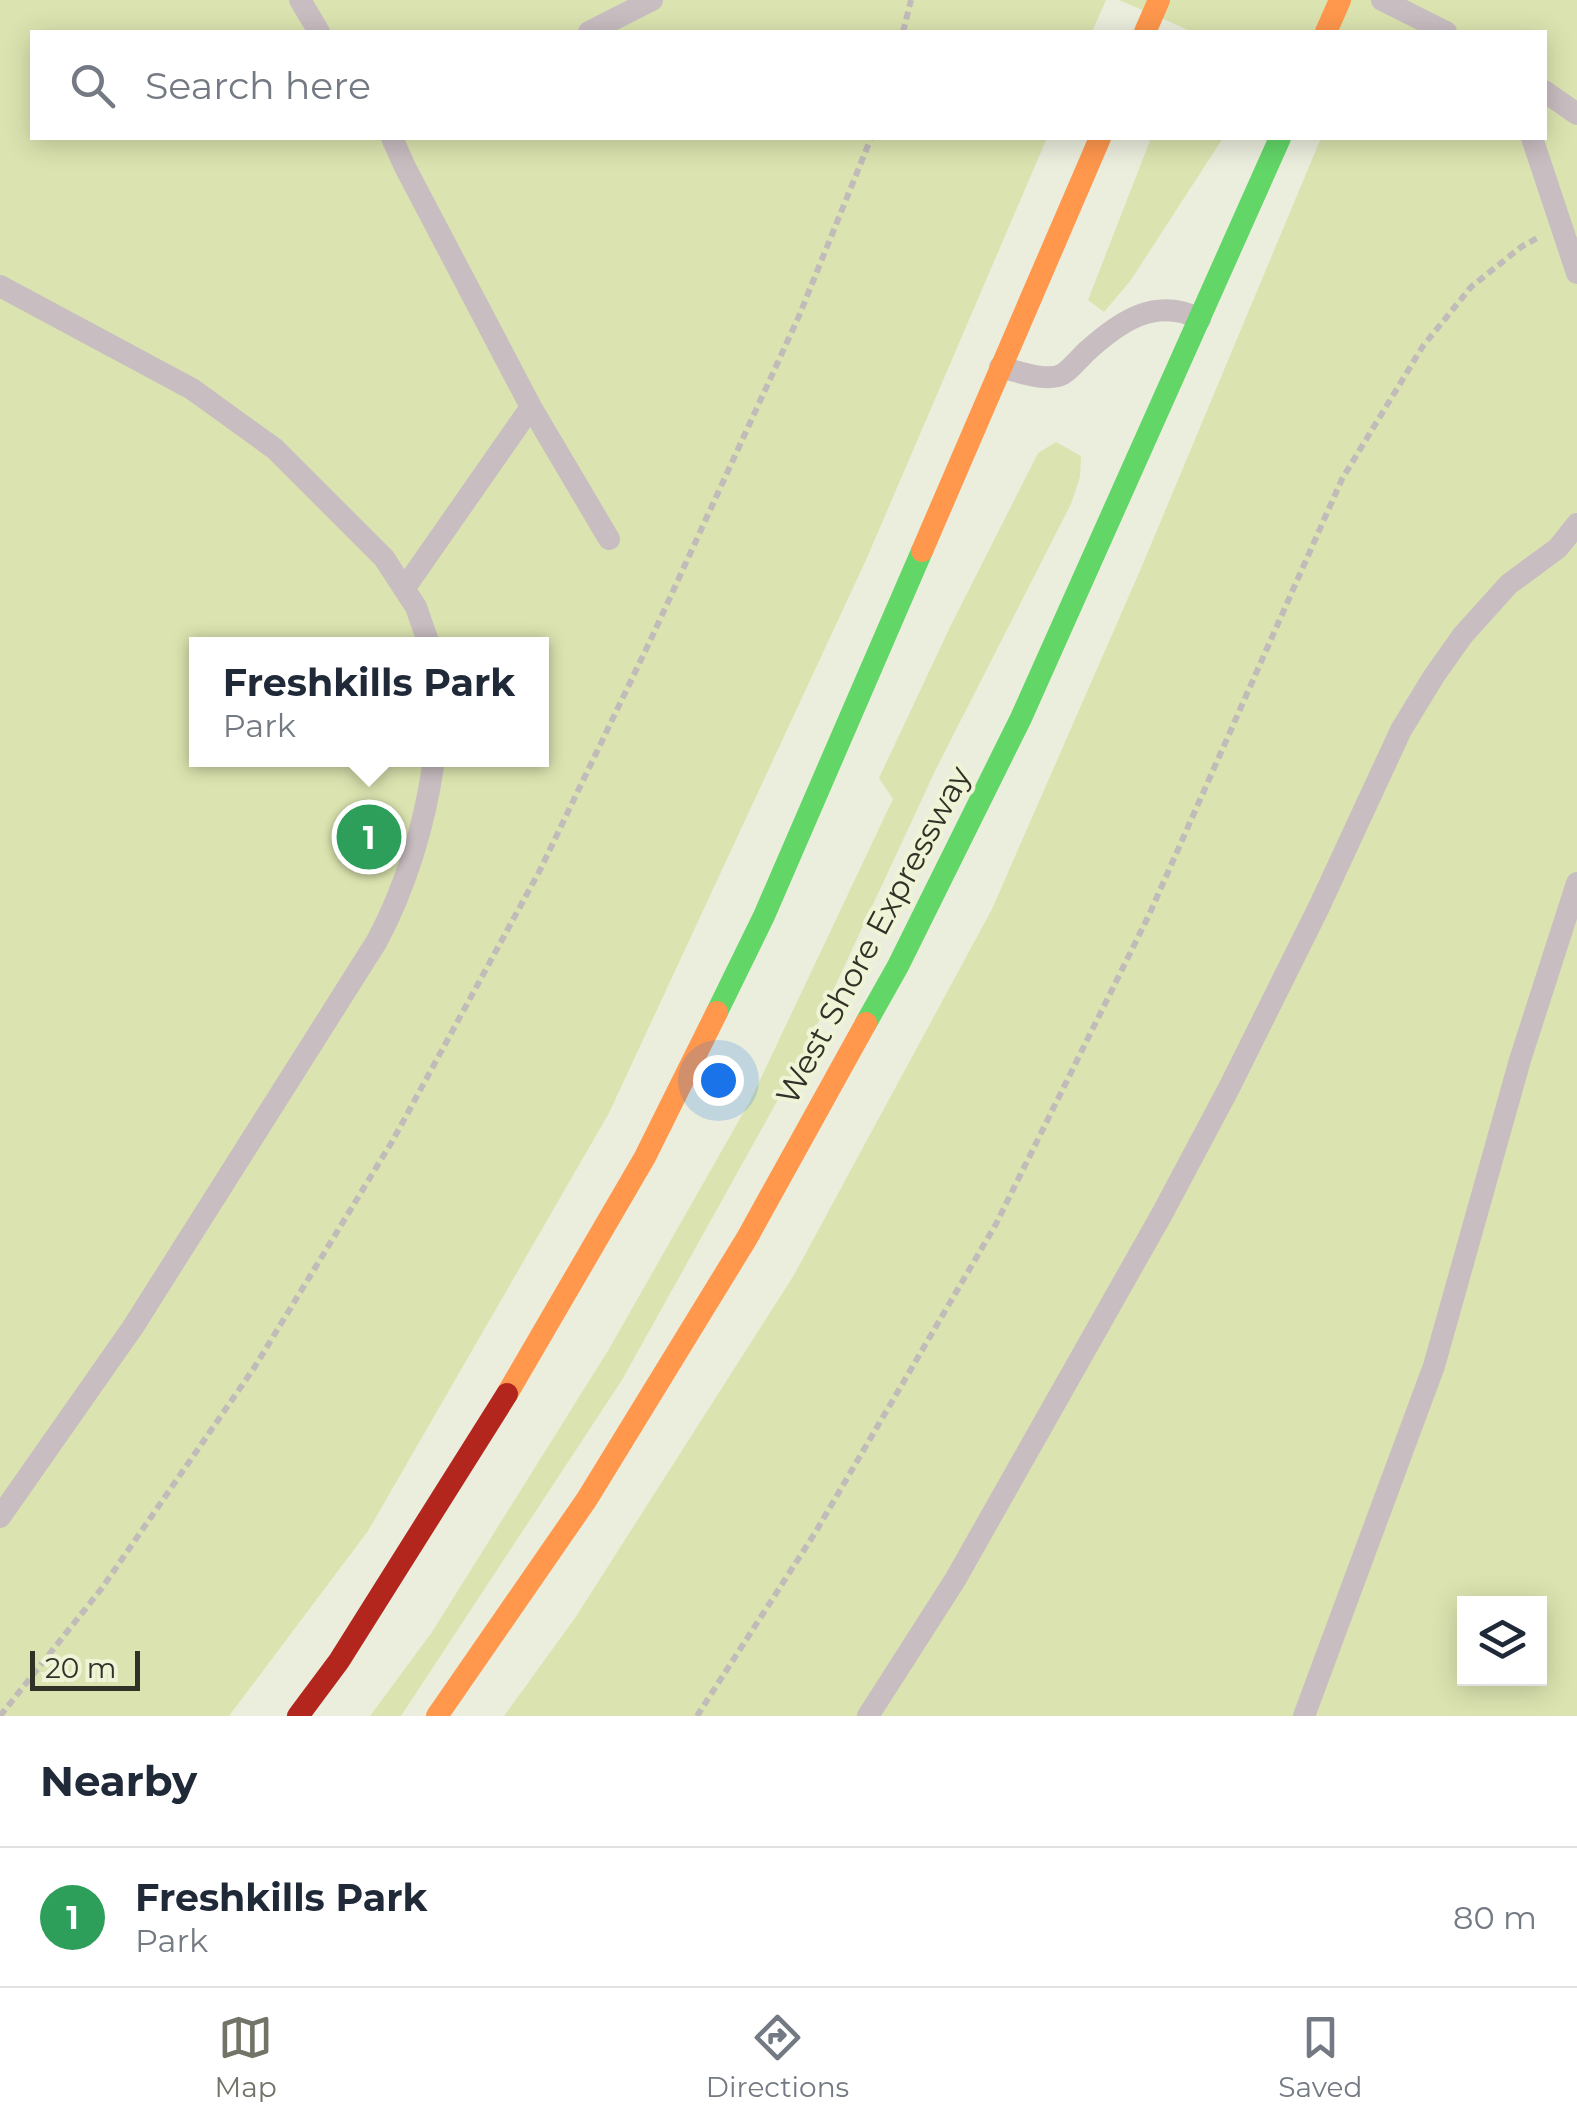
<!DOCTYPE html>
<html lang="en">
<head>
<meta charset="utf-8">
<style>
  :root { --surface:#fff; --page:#f6f6f7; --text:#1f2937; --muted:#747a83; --line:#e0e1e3; --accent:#717467 }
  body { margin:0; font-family:Montserrat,sans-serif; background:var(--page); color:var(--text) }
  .controls { position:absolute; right:30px; bottom:30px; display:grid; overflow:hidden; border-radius:0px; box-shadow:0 5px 25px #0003 }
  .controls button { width:90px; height:90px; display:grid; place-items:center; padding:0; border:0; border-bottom:2px solid var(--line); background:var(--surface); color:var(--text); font:50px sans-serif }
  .scale { position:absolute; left:30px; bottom:25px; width:110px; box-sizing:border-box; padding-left:10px; border:5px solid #303227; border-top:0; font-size:28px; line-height:35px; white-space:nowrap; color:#303227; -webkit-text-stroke:8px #eff4d7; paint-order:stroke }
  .you { position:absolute; left:718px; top:1080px; width:35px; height:35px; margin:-25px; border:8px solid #fff; border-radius:50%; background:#1a73e8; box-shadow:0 0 0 15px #1a73e833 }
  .badge { display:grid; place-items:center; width:65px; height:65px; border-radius:50%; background:var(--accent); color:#fff; font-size:32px; font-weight:700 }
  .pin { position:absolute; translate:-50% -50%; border:5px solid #fff; box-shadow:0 2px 10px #0006 }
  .popup { position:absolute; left:189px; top:637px; width:360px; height:130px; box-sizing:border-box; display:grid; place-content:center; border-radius:0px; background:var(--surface); filter:drop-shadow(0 2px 8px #0005); font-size:32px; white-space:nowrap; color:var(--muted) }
  .popup b { font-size:38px; color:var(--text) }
  .popup::after { content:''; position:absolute; left:50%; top:100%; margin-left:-20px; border:20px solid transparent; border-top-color:var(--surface) }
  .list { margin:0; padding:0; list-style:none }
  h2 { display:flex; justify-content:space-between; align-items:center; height:130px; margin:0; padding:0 40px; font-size:42px }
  h2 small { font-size:32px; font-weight:400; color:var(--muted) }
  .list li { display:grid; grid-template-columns:65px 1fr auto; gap:30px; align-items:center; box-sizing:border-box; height:140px; padding:0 40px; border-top:2px solid var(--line) }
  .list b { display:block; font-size:38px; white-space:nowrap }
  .list p { margin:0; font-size:32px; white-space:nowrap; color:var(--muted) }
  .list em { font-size:32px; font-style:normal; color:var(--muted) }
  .icon { flex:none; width:55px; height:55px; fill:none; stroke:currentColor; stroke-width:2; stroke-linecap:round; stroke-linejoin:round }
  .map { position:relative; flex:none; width:1577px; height:1716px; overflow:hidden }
  .search { position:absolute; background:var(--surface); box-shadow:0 5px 25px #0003; left:30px; right:30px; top:30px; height:110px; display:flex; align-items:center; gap:25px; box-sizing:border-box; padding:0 35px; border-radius:0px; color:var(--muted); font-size:38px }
  .sheet { height:270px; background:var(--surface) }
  nav { display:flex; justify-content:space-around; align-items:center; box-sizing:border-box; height:140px; border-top:2px solid var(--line); background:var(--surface); font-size:28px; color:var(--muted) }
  nav a { display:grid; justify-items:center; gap:5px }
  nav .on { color:var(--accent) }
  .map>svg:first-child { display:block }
  .green { fill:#dbe4b0; fill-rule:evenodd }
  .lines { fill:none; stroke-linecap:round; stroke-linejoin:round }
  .path { stroke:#c1bbba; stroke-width:6; stroke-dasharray:8 5; stroke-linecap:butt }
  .lane { stroke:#c8bdc1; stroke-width:22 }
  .fast { stroke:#63d668; stroke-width:22 }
  .slow { stroke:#ff974d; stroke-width:22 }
  .jam { stroke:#b3261e; stroke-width:22 }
  .labels { text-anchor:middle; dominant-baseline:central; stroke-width:8; stroke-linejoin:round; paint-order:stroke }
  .street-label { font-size:32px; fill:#303227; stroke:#eff4d7 }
</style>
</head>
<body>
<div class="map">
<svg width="1577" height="1716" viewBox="0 0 1577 1716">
  <rect width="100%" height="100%" fill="#ebeedd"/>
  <path class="green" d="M0,0H1106L1092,32H32V138H1047L866,560L609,1113L368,1531L229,1716H0ZM196,644H542V760H196Z
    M1119,0H1577V1716H504L575,1618L794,1275L992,909L1142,566L1321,138H1544V32H1193ZM1464,1604H1540V1678H1464Z
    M1151,138H1223L1131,280L1104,312L1088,300Z
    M1056,442L1081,456L1080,477L1071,504L936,769L804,1053L622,1380L401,1716H370L432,1632L609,1349L750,1101L893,799L879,778L950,627L1038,453Z"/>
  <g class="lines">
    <path class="path" d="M903,32L911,0
      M0,1716L102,1588L254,1368L393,1140L540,870L651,639L799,316L871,138
      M697,1716L815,1533L996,1224L1149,915L1342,479L1423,346L1471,287L1521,247L1539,237"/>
    <path class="lane" d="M300,0L319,32
      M1382,0L1446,32
      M589,32L652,0
      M1544,91L1577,114
      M392,138L405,167L531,407L609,539
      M1532,138L1577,273
      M0,286L192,389L275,449L384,558L416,607L429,644
      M1000,367C1017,371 1047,383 1063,374C1071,369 1079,359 1086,352C1119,322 1155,296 1200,319
      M404,589L531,407
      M0,1517L133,1327L377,941C407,884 425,824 434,760
      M868,1716L955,1580L1162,1214L1229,1088L1319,907L1401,730L1434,676L1463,635L1509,584L1558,548L1577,524
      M1304,1716L1434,1366L1520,1060L1577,883"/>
    <path class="fast" d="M717,1012L764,916L922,551
      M866,1023L898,966L1021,718L1280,138"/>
    <path class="slow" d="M1145,32L1159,0
      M1326,32L1340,0
      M922,551L1100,138
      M507,1394L645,1157L717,1012
      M437,1716L587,1499L747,1238L866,1023"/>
    <path class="jam" d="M298,1716L339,1661L507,1394"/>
  </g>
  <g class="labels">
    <g class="street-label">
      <text transform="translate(873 935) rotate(-62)">West Shore Expressway</text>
    </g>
  </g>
</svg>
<div class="controls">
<button><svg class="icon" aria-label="layers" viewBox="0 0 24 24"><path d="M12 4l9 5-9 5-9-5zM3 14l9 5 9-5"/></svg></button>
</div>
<div class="scale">20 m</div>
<div class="you"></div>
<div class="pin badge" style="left:369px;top:837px;background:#2e9e5b">1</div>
<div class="popup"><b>Freshkills Park</b>Park</div>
<div class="search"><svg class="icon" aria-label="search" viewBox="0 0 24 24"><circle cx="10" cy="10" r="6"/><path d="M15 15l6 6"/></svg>Search here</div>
</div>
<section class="sheet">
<h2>Nearby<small></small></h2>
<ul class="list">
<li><span class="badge" style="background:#2e9e5b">1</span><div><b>Freshkills Park</b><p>Park</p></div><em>80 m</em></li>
</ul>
</section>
<nav>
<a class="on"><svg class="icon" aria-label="map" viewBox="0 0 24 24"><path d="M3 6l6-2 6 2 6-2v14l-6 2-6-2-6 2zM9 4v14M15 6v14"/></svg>Map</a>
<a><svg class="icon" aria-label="directions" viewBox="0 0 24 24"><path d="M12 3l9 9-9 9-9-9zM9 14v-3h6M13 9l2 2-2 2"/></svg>Directions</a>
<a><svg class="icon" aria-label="saved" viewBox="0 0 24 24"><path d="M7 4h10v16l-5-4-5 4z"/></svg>Saved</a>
</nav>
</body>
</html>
